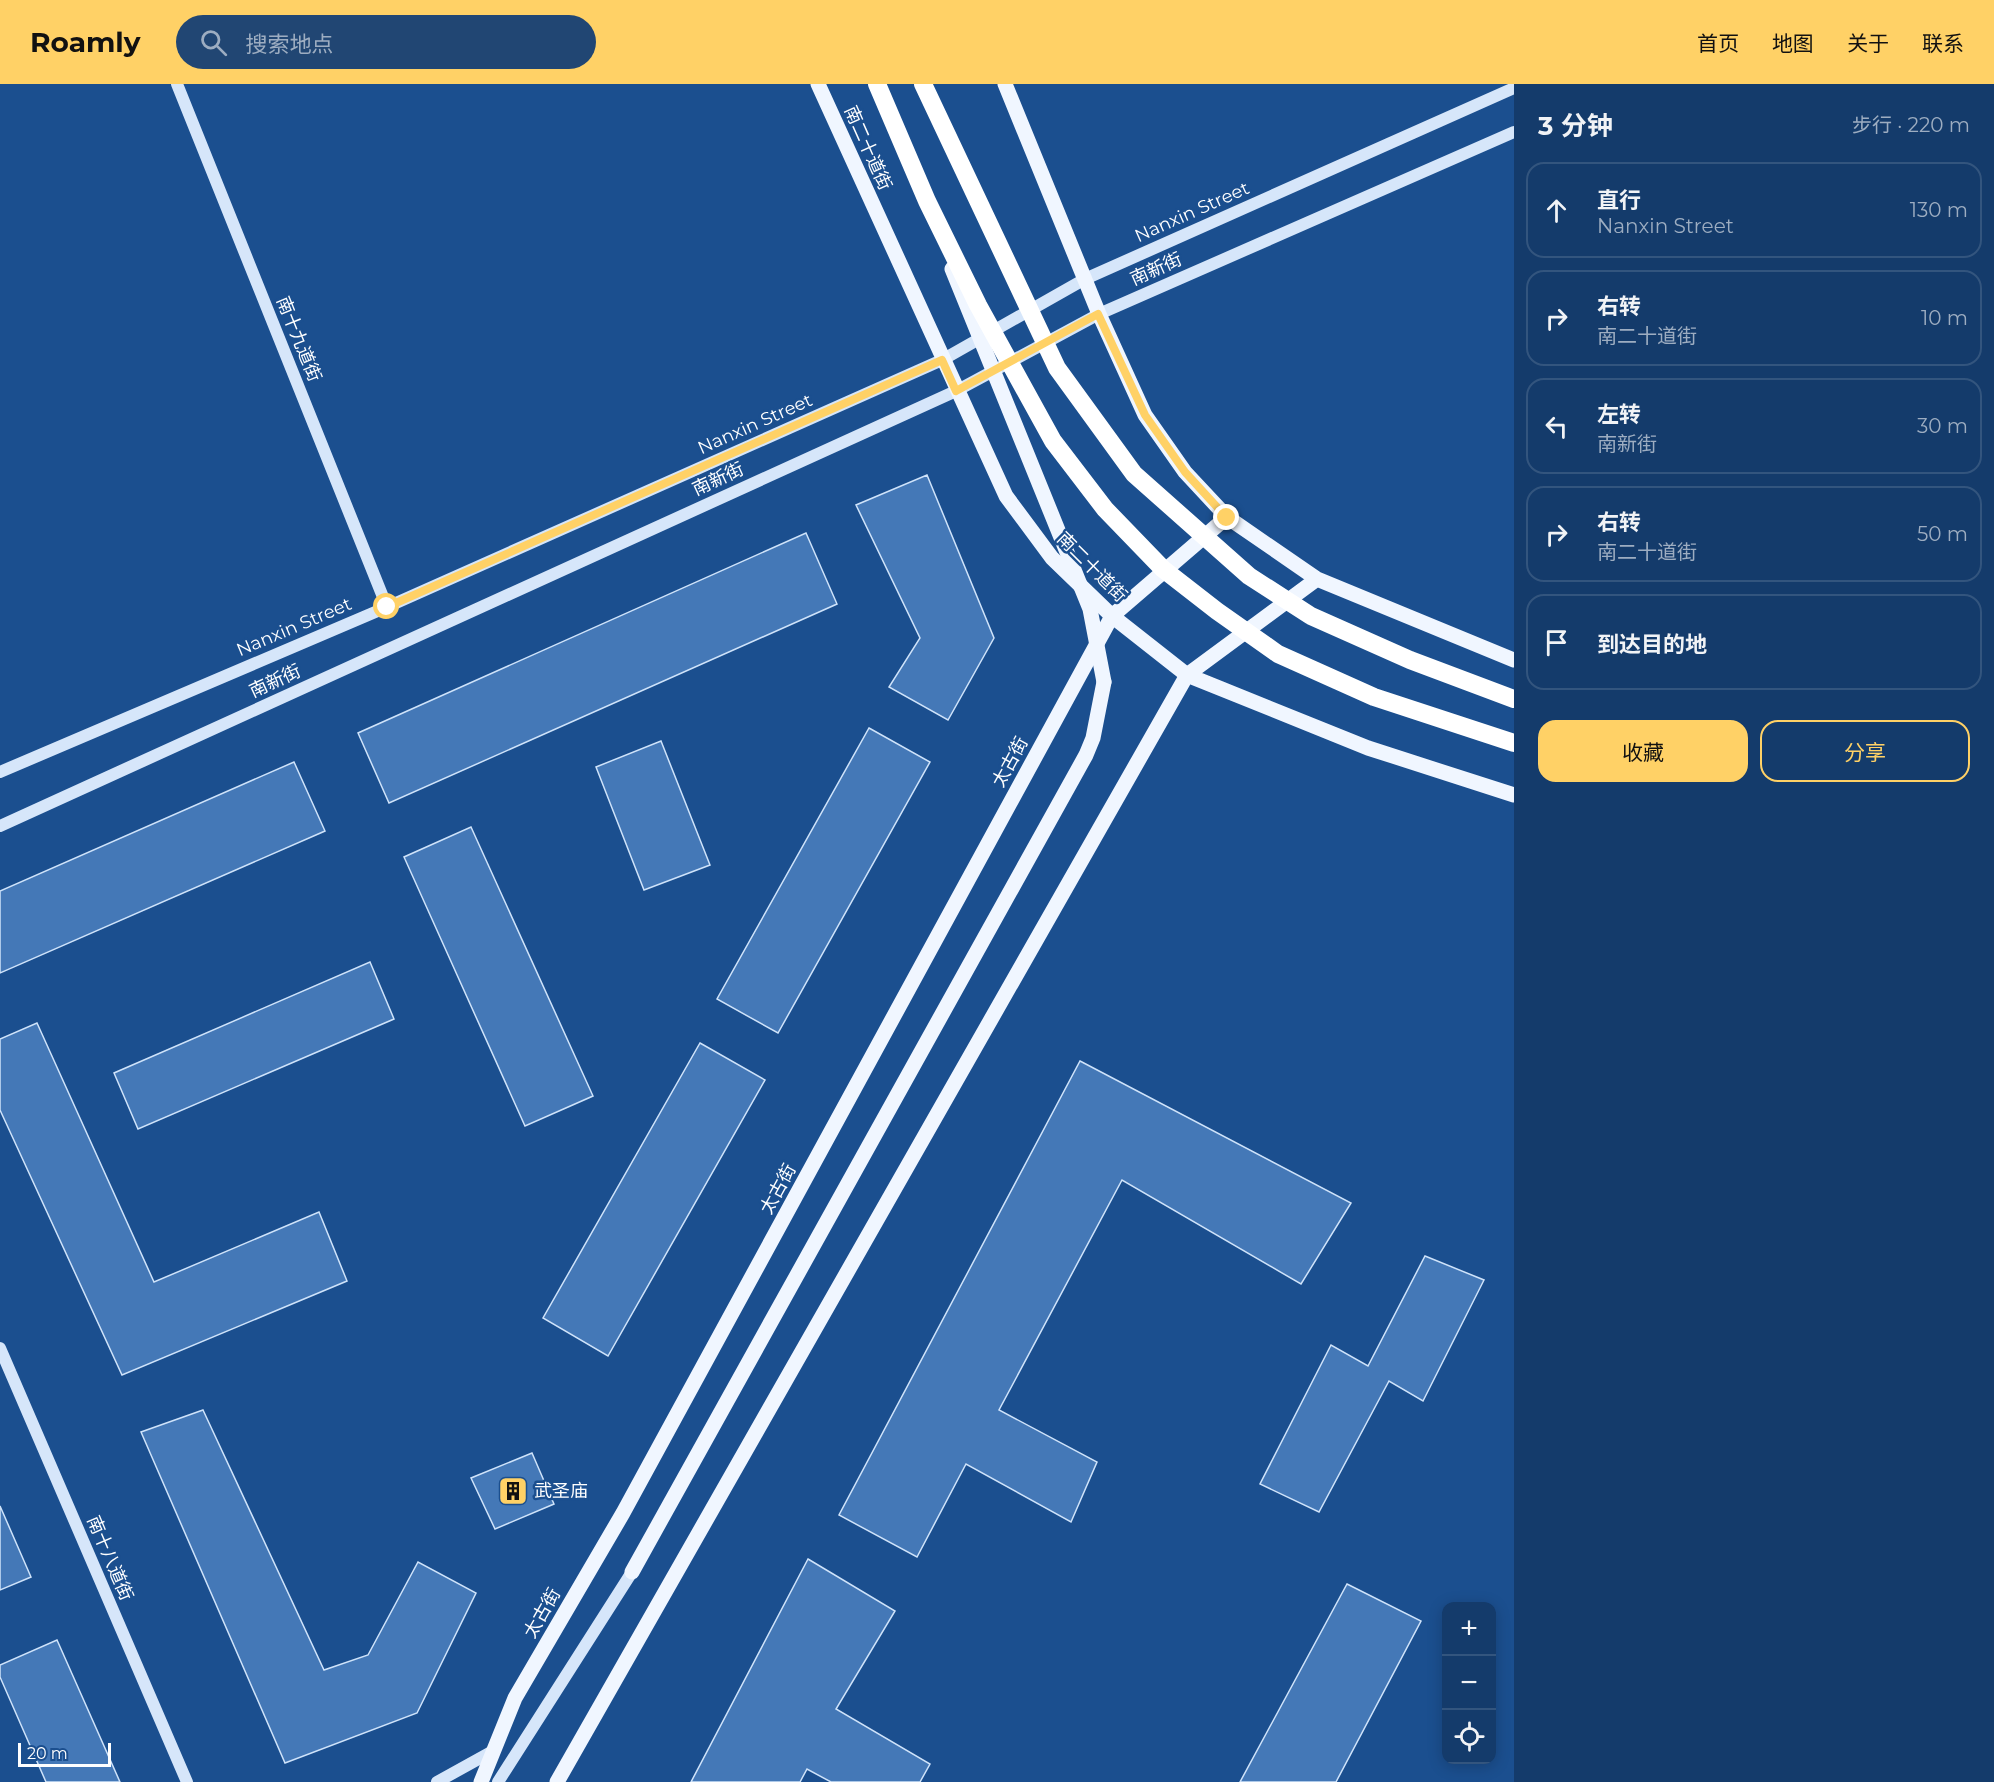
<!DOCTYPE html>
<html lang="zh">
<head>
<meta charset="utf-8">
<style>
  :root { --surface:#143b6b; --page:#214673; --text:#f1f3f6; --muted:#9dadc1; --line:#33557e; --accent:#ffd166 }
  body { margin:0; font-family:Montserrat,"Noto Sans SC",sans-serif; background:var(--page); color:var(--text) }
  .controls { position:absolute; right:18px; bottom:18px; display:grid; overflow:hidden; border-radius:12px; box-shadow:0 3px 15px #0003 }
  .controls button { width:54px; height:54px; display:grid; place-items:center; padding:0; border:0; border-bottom:2px solid var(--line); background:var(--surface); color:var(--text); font:30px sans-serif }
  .scale { position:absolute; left:18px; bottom:15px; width:93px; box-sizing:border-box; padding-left:6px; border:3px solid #fff; border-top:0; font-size:16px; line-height:21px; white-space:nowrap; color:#fff; -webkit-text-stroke:4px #1b4f8f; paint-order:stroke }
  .stop { position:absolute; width:18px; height:18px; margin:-14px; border:4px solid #ffd166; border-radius:50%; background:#fff }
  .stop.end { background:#ffd166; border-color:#fff; box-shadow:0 2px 6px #0008 }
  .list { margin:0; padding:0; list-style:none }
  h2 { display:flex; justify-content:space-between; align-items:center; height:78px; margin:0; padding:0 24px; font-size:26px }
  h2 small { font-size:20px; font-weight:400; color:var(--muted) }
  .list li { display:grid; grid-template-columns:39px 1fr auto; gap:18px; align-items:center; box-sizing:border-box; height:96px; margin:0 12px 12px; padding:0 12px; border:2px solid var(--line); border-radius:18px }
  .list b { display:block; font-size:22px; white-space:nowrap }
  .list p { margin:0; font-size:20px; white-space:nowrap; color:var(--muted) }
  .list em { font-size:20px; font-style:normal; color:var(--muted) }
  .actions { display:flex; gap:12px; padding:18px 24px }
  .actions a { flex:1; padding:14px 0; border:2px solid var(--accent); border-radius:18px; text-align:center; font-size:21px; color:var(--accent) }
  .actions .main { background:var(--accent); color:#111 }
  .icon { flex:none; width:33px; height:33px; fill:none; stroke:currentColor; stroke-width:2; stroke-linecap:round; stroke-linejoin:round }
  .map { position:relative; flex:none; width:1514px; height:1698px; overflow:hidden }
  header { display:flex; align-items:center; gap:36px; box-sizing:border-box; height:84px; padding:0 30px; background:var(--accent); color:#111 }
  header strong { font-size:28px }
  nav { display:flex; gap:33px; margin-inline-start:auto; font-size:21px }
  .search { width:420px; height:54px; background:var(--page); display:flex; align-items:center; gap:15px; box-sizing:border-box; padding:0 21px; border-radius:33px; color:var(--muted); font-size:22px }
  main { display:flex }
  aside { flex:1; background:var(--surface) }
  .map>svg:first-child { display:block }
  .building { fill:#4478b7; stroke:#cfe3fa; stroke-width:1.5 }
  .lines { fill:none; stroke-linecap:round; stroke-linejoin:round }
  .secondary { stroke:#d6e6fa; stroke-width:12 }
  .primary { stroke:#f0f6ff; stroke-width:15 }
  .primary-bridge { stroke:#f0f6ff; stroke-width:15 }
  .highway-bridge { stroke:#fff; stroke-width:18 }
  .route { stroke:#ffd166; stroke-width:8 }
  .labels { text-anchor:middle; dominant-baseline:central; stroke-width:5; stroke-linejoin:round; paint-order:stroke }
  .street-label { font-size:18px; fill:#fff; stroke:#1b4f8f }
  .poi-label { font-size:18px; fill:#fff; stroke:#1b4f8f; text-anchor:start }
</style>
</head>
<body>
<header>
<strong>Roamly</strong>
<div class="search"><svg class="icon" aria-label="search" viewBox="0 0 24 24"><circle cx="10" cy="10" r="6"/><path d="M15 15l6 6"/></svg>搜索地点</div>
<nav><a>首页</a><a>地图</a><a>关于</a><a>联系</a></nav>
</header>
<main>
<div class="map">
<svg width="1514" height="1698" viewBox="0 0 1514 1698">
  <rect width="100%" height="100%" fill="#1b4f8f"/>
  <path class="building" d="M927,391L994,554L948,636L889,603L920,554L856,421Z
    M806,449L837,520L389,719L358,649Z
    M869,644L930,678L778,949L717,915Z
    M661,657L710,781L644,806L596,683Z
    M294,678L325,747L0,889V807Z
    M471,743L593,1012L525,1042L404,773Z
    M370,878L394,935L138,1045L114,989Z
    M37,939L154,1198L319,1128L347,1197L122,1291L0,1026V955Z
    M700,959L765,996L608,1272L543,1234Z
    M1080,977L1351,1119L1301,1200L1122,1096L999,1326L1097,1378L1071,1438L966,1380L917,1473L839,1431Z
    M1425,1172L1484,1196L1423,1317L1389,1297L1319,1428L1260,1400L1331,1261L1368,1282Z
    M203,1326L324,1586L368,1571L418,1478L476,1509L417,1629L285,1679L141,1348Z
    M532,1369L554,1420L495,1445L471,1394Z
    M0,1422L31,1493L0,1506Z
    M808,1475L895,1527L836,1625L930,1680L920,1698H831L807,1685L800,1698H691Z
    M1347,1500L1421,1537L1336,1698H1240Z
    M57,1556L120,1698H46L0,1593V1581Z"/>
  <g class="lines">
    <path class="secondary" d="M177,0L387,523
      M0,688L387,523L942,276L1085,195L1514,4
      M0,742L956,307L1099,230L1514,48
      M0,1264L187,1698
      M437,1698L493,1667
      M498,1698L632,1488"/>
    <path class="primary" d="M818,0L1006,412L1052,474L1112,532L1187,591L1368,664L1514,711
      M1005,0L1099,230L1145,331L1185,388L1227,433L1317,495L1514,576
      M632,1488L1086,671L1093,654L1104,598
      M481,1698L515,1614L623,1429L1112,532L1227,433
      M557,1698L1187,591L1317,495"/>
    <path class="primary-bridge" d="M952,185L1090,525L1104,598"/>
    <path class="highway-bridge" d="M877,0L927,117L978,221L1053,357L1105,425L1163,485L1217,527L1278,570L1374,613L1514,659
      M923,0L1057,284L1134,390L1249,492L1311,532L1410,576L1514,615"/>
  </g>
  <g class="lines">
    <path class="route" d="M387,523L942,276L956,307L1098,230L1145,331L1185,388L1227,434"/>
  </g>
  <defs>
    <g id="building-square" transform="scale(1.5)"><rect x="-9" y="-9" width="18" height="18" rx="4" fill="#ffd166" stroke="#1b4f8f"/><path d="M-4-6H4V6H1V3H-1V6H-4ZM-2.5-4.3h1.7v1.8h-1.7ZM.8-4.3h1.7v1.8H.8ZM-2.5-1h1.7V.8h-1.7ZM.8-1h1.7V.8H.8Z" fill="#111"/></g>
  </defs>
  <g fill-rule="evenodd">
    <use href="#building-square" x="513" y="1407"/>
  </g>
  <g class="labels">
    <g class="street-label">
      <text transform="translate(868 64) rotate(66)">南二十道街</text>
      <text transform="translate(1192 128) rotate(-24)">Nanxin Street</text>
      <text transform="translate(1156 185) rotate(-24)">南新街</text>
      <text transform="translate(299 255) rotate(68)">南十九道街</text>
      <text transform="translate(755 340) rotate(-24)">Nanxin Street</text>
      <text transform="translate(718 395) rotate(-25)">南新街</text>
      <text transform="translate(1092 483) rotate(45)">南二十道街</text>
      <text transform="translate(294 543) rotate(-23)">Nanxin Street</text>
      <text transform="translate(275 597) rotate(-25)">南新街</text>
      <text transform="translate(1010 678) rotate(-61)">太古街</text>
      <text transform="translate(778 1105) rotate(-61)">太古街</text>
      <text transform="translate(110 1474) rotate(67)">南十八道街</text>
      <text transform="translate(542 1529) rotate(-60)">太古街</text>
    </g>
    <g class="poi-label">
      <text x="534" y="1407">武圣庙</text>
    </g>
  </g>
</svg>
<div class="controls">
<button>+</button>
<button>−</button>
<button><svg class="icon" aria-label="locate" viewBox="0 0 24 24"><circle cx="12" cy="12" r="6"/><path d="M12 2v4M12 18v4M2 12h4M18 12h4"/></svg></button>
</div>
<div class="scale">20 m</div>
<div class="stop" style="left:387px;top:523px"></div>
<div class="stop end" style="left:1227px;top:434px"></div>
</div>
<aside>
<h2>3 分钟<small>步行 · 220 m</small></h2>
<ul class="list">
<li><svg class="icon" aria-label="ahead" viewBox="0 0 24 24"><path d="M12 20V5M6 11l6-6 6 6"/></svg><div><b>直行</b><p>Nanxin Street</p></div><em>130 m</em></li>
<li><svg class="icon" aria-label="right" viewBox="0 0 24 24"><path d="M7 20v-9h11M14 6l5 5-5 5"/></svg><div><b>右转</b><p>南二十道街</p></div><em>10 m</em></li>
<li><svg class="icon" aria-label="left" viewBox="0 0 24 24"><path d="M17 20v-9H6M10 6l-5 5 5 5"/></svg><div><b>左转</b><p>南新街</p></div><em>30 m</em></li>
<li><svg class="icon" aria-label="right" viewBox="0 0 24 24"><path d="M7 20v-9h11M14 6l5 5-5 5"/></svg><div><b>右转</b><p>南二十道街</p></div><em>50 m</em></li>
<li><svg class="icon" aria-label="arrive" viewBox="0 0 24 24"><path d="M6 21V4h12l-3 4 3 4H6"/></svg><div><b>到达目的地</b></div></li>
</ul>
<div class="actions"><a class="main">收藏</a><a>分享</a></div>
</aside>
</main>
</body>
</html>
